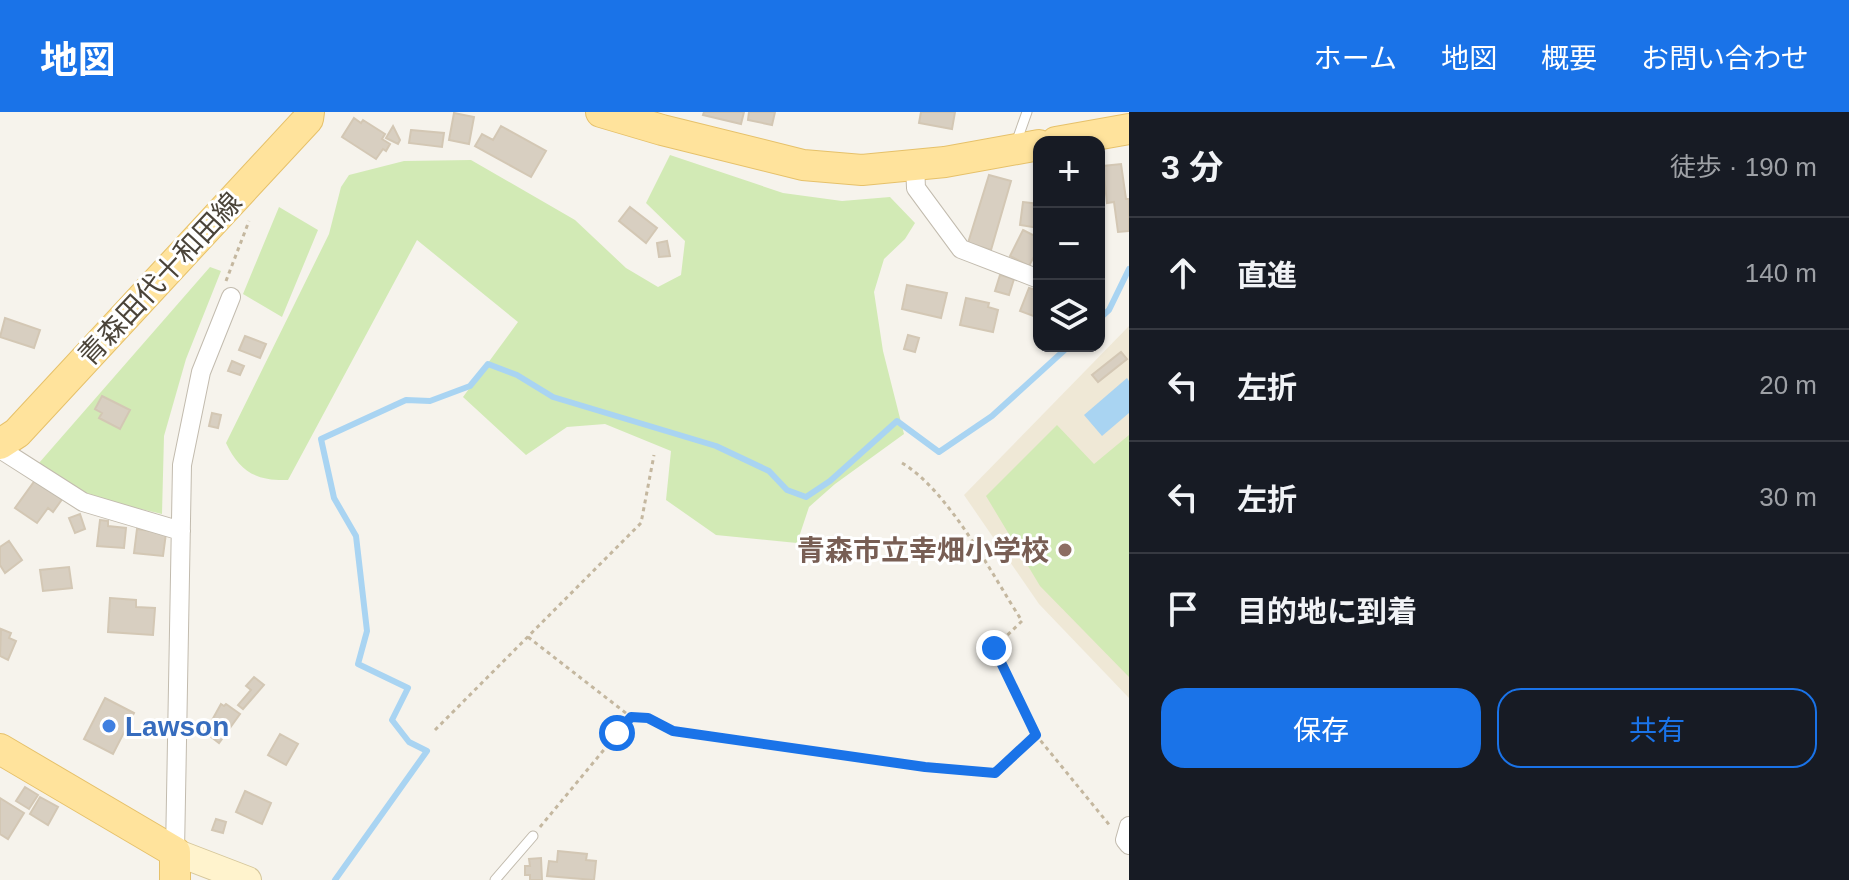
<!DOCTYPE html>
<html lang="ja">
<head>
<meta charset="utf-8">
<style>
  :root { --surface:#171b24; --page:#242831; --text:#f1f3f6; --muted:#9ea1a6; --line:#363941; --accent:#1a73e8 }
  body { margin:0; font-family:Arial,"Noto Sans JP",sans-serif; background:var(--page); color:var(--text) }
  .controls { position:absolute; right:24px; top:24px; display:grid; overflow:hidden; border-radius:16px; box-shadow:0 2px 6px #0004 }
  .controls button { width:72px; height:72px; display:grid; place-items:center; padding:0; border:0; border-bottom:2px solid var(--line); background:var(--surface); color:var(--text); font:40px sans-serif }
  .stop { position:absolute; width:24px; height:24px; margin:-18px; border:6px solid #1a73e8; border-radius:50%; background:#fff }
  .stop.end { background:#1a73e8; border-color:#fff; box-shadow:0 2px 8px #0008 }
  .list { margin:0; padding:0; list-style:none }
  h2 { display:flex; justify-content:space-between; align-items:center; height:104px; margin:0; padding:0 32px; font-size:34px }
  h2 small { font-size:26px; font-weight:400; color:var(--muted) }
  .list li { display:grid; grid-template-columns:52px 1fr auto; gap:24px; align-items:center; box-sizing:border-box; height:112px; padding:0 32px; border-top:2px solid var(--line) }
  .list b { display:block; font-size:30px; white-space:nowrap }
  .list em { font-size:26px; font-style:normal; color:var(--muted) }
  .actions { display:flex; gap:16px; padding:24px 32px }
  .actions a { flex:1; padding:18px 0; border:2px solid var(--accent); border-radius:24px; text-align:center; font-size:28px; color:var(--accent) }
  .actions .main { background:var(--accent); color:#fff }
  .icon { flex:none; width:44px; height:44px; fill:none; stroke:currentColor; stroke-width:2; stroke-linecap:round; stroke-linejoin:round }
  .map { position:relative; flex:none; width:1129px; height:768px; overflow:hidden }
  header { display:flex; align-items:center; gap:48px; box-sizing:border-box; height:112px; padding:0 40px; background:var(--accent); color:#fff }
  header strong { font-size:38px }
  nav { display:flex; gap:44px; margin-inline-start:auto; font-size:28px }
  main { display:flex }
  aside { flex:1; background:var(--surface) }
  .map>svg:first-child { display:block }
  .education { fill:#efe8d6 }
  .green { fill:#d2eab5 }
  .water { fill:#a9d4f2 }
  .lines { fill:none; stroke-linecap:round; stroke-linejoin:round }
  .stream { stroke:#a9d4f2; stroke-width:6 }
  .building { fill:#d8cfc1; stroke:#d3c7b4; stroke-width:2 }
  .lane-casing { stroke:#c2bbae; stroke-width:11 }
  .street-casing { stroke:#c2bbae; stroke-width:20 }
  .secondary-casing { stroke:#d6c79b; stroke-width:28 }
  .primary-casing { stroke:#e6c16a; stroke-width:32 }
  .path { stroke:#c4b79f; stroke-width:3; stroke-dasharray:4 4; stroke-linecap:butt }
  .lane { stroke:#fff; stroke-width:9 }
  .street { stroke:#fff; stroke-width:18 }
  .secondary { stroke:#fff3cd; stroke-width:26 }
  .primary { stroke:#ffe39c; stroke-width:30 }
  .route { stroke:#1a73e8; stroke-width:10 }
  .education-dot { fill:#8d6e63; stroke:#fff; stroke-width:3 }
  .shop-dot { fill:#3f7fe0; stroke:#fff; stroke-width:3 }
  .labels { text-anchor:middle; dominant-baseline:central; stroke-width:6; stroke-linejoin:round; paint-order:stroke }
  .street-label { font-size:28px; fill:#4b4439; stroke:#fff }
  .education-label { font-size:28px; font-weight:bold; fill:#785e54; stroke:#fff; text-anchor:end }
  .shop-label { font-size:28px; font-weight:bold; fill:#366cbe; stroke:#fff; text-anchor:start }
</style>
</head>
<body>
<header>
<strong>地図</strong>
<nav><a>ホーム</a><a>地図</a><a>概要</a><a>お問い合わせ</a></nav>
</header>
<main>
<div class="map">
<svg width="1129" height="768" viewBox="0 0 1129 768">
  <rect width="100%" height="100%" fill="#f6f3ec"/>
  <path class="education" d="M1129,214V586L1039,492L964,383Z"/>
  <path class="green" d="M670,43L783,81L842,89L890,85L915,111L905,127L884,147L874,180L883,239L904,322L835,372L809,395L797,431L716,423L666,388L671,339L605,312L567,315L526,343L463,285L518,210L417,128L288,368C256,369 240,360 226,331L329,122L341,75L349,63L404,49L471,48L575,108L626,156L658,175L681,163L685,129L646,91Z
    M279,95L318,118L282,205L243,182Z
    M210,155L221,159L186,247L164,324L162,402L90,385L39,351Z
    M1057,313L1094,352L1129,323V565L1040,474L986,384Z"/>
  <path class="water" d="M1127,266L1129,269V301L1102,324L1084,303Z"/>
  <g class="lines">
    <path class="stream" d="M1099,207L1109,198L1129,157
      M335,768L427,639L409,630L392,608L408,576L358,552L367,519L356,424L334,386L321,327L406,288L430,289L470,274L488,252L517,263L553,285L716,334L769,359L787,378L806,385L830,369L897,309L939,340L992,304L1069,234"/>
  </g>
  <path class="building" d="M704,0H744L741,12L703,3Z
    M749,0H775L772,13L748,8Z
    M921,0H955L952,17L919,11Z
    M454,1L474,5L469,32L449,28Z
    M354,6L361,11L363,8L385,22L382,27L390,32L386,39L383,37L376,47L342,25Z
    M393,14L400,28L398,32L386,26Z
    M501,14L546,39L531,65L475,34L482,22L493,28Z
    M411,18L444,21L442,35L409,31Z
    M1121,52L1126,87H1129V119L1118,120L1114,90L1107,91L1103,54Z
    M989,63L1011,69L991,138L968,131Z
    M1023,90L1039,92V116L1020,113Z
    M630,95L657,116L646,131L619,109Z
    M1023,118L1039,126V135L1029,154L1010,144Z
    M667,129L670,144L659,145L657,131Z
    M1000,163L1014,167L1009,183L995,179Z
    M907,173L947,181L941,206L902,197Z
    M1029,176L1039,179V206L1020,199Z
    M966,186L989,191L988,195L998,198L993,220L960,213Z
    M5,206L40,218L34,236L0,225Z
    M908,223L919,226L915,240L904,237Z
    M245,224L266,232L260,246L239,238Z
    M1121,240L1127,247L1098,270L1092,263Z
    M232,249L244,254L240,263L228,259Z
    M102,284L130,298L120,317L99,306L102,301L95,297Z
    M212,301L221,303L218,316L209,314Z
    M36,367L63,386L53,400L48,396L37,411L15,396Z
    M80,402L85,417L75,421L69,406Z
    M100,408L108,409V414L126,416L124,436L97,434Z
    M137,417L166,421L163,444L134,441Z
    M9,429L22,448L5,461L0,453V435Z
    M69,455L72,476L43,479L40,458Z
    M110,486L136,488V495L155,496L153,523L108,520Z
    M1,517L11,521L9,526L16,529L8,548L0,544Z
    M254,565L264,573L243,597L238,593L251,578L246,574Z
    M105,586L134,601L113,642L84,627Z
    M221,592L224,594L226,592L240,602L219,631L201,617L208,608L211,610Z
    M280,622L298,632L286,653L268,643Z
    M25,675L38,683L29,697L16,689Z
    M245,679L271,691L262,712L236,700Z
    M40,685L58,695L48,713L30,702Z
    M0,686L24,701L8,727L0,722Z
    M216,707L226,710L223,721L212,718Z
    M558,739L587,742L586,748L596,749L594,768L547,764L549,749L557,750Z
    M541,746L542,768H530V763H525V754H530L529,747Z"/>
  <g class="lines">
    <g class="lane-casing">
      <path id="lane" d="M1016,31L1027,0
        M495,768L533,724"/>
    </g>
    <g class="street-casing">
      <path id="street" d="M915,53L916,76L961,137L1039,167
        M0,337L83,390L181,419
        M1129,714L1125,728L1129,733
        M175,740L182,353L201,260L231,185"/>
    </g>
    <g class="secondary-casing">
      <path id="secondary" d="M175,740L248,768"/>
    </g>
    <g class="primary-casing">
      <path id="primary" d="M601,0L662,18L803,53L862,58L945,50L1039,33
        M1056,30L1129,17
        M0,332L17,321L308,7L309,0
        M0,637L175,740V768"/>
    </g>
    <path class="path" d="M226,169L249,109
      M902,351C949,379 991,461 1022,509L994,536L1036,623
      M528,525L631,605
      M435,618L641,411L654,343
      M540,715L631,605L648,606L673,619L925,655L995,661L1036,623L1111,715"/>
    <use href="#lane" class="lane"/>
    <use href="#street" class="street"/>
    <use href="#secondary" class="secondary"/>
    <use href="#primary" class="primary"/>
  </g>
  <g class="lines">
    <path class="route" d="M617,621L631,605L648,606L673,619L925,655L995,661L1036,623L994,536"/>
  </g>
  <circle class="education-dot" cx="1065" cy="438" r="8"/>
  <circle class="shop-dot" cx="109" cy="614" r="8"/>
  <g class="labels">
    <g class="street-label">
      <text transform="translate(160 167) rotate(-47)">青森田代十和田線</text>
    </g>
    <g class="education-label">
      <text x="1049" y="438">青森市立幸畑小学校</text>
    </g>
    <g class="shop-label">
      <text x="125" y="614">Lawson</text>
    </g>
  </g>
</svg>
<div class="controls">
<button>+</button>
<button>−</button>
<button><svg class="icon" aria-label="layers" viewBox="0 0 24 24"><path d="M12 4l9 5-9 5-9-5zM3 14l9 5 9-5"/></svg></button>
</div>
<div class="stop" style="left:617px;top:621px"></div>
<div class="stop end" style="left:994px;top:536px"></div>
</div>
<aside>
<h2>3 分<small>徒歩 · 190 m</small></h2>
<ul class="list">
<li><svg class="icon" aria-label="ahead" viewBox="0 0 24 24"><path d="M12 20V5M6 11l6-6 6 6"/></svg><div><b>直進</b></div><em>140 m</em></li>
<li><svg class="icon" aria-label="left" viewBox="0 0 24 24"><path d="M17 20v-9H6M10 6l-5 5 5 5"/></svg><div><b>左折</b></div><em>20 m</em></li>
<li><svg class="icon" aria-label="left" viewBox="0 0 24 24"><path d="M17 20v-9H6M10 6l-5 5 5 5"/></svg><div><b>左折</b></div><em>30 m</em></li>
<li><svg class="icon" aria-label="arrive" viewBox="0 0 24 24"><path d="M6 21V4h12l-3 4 3 4H6"/></svg><div><b>目的地に到着</b></div></li>
</ul>
<div class="actions"><a class="main">保存</a><a>共有</a></div>
</aside>
</main>
</body>
</html>
